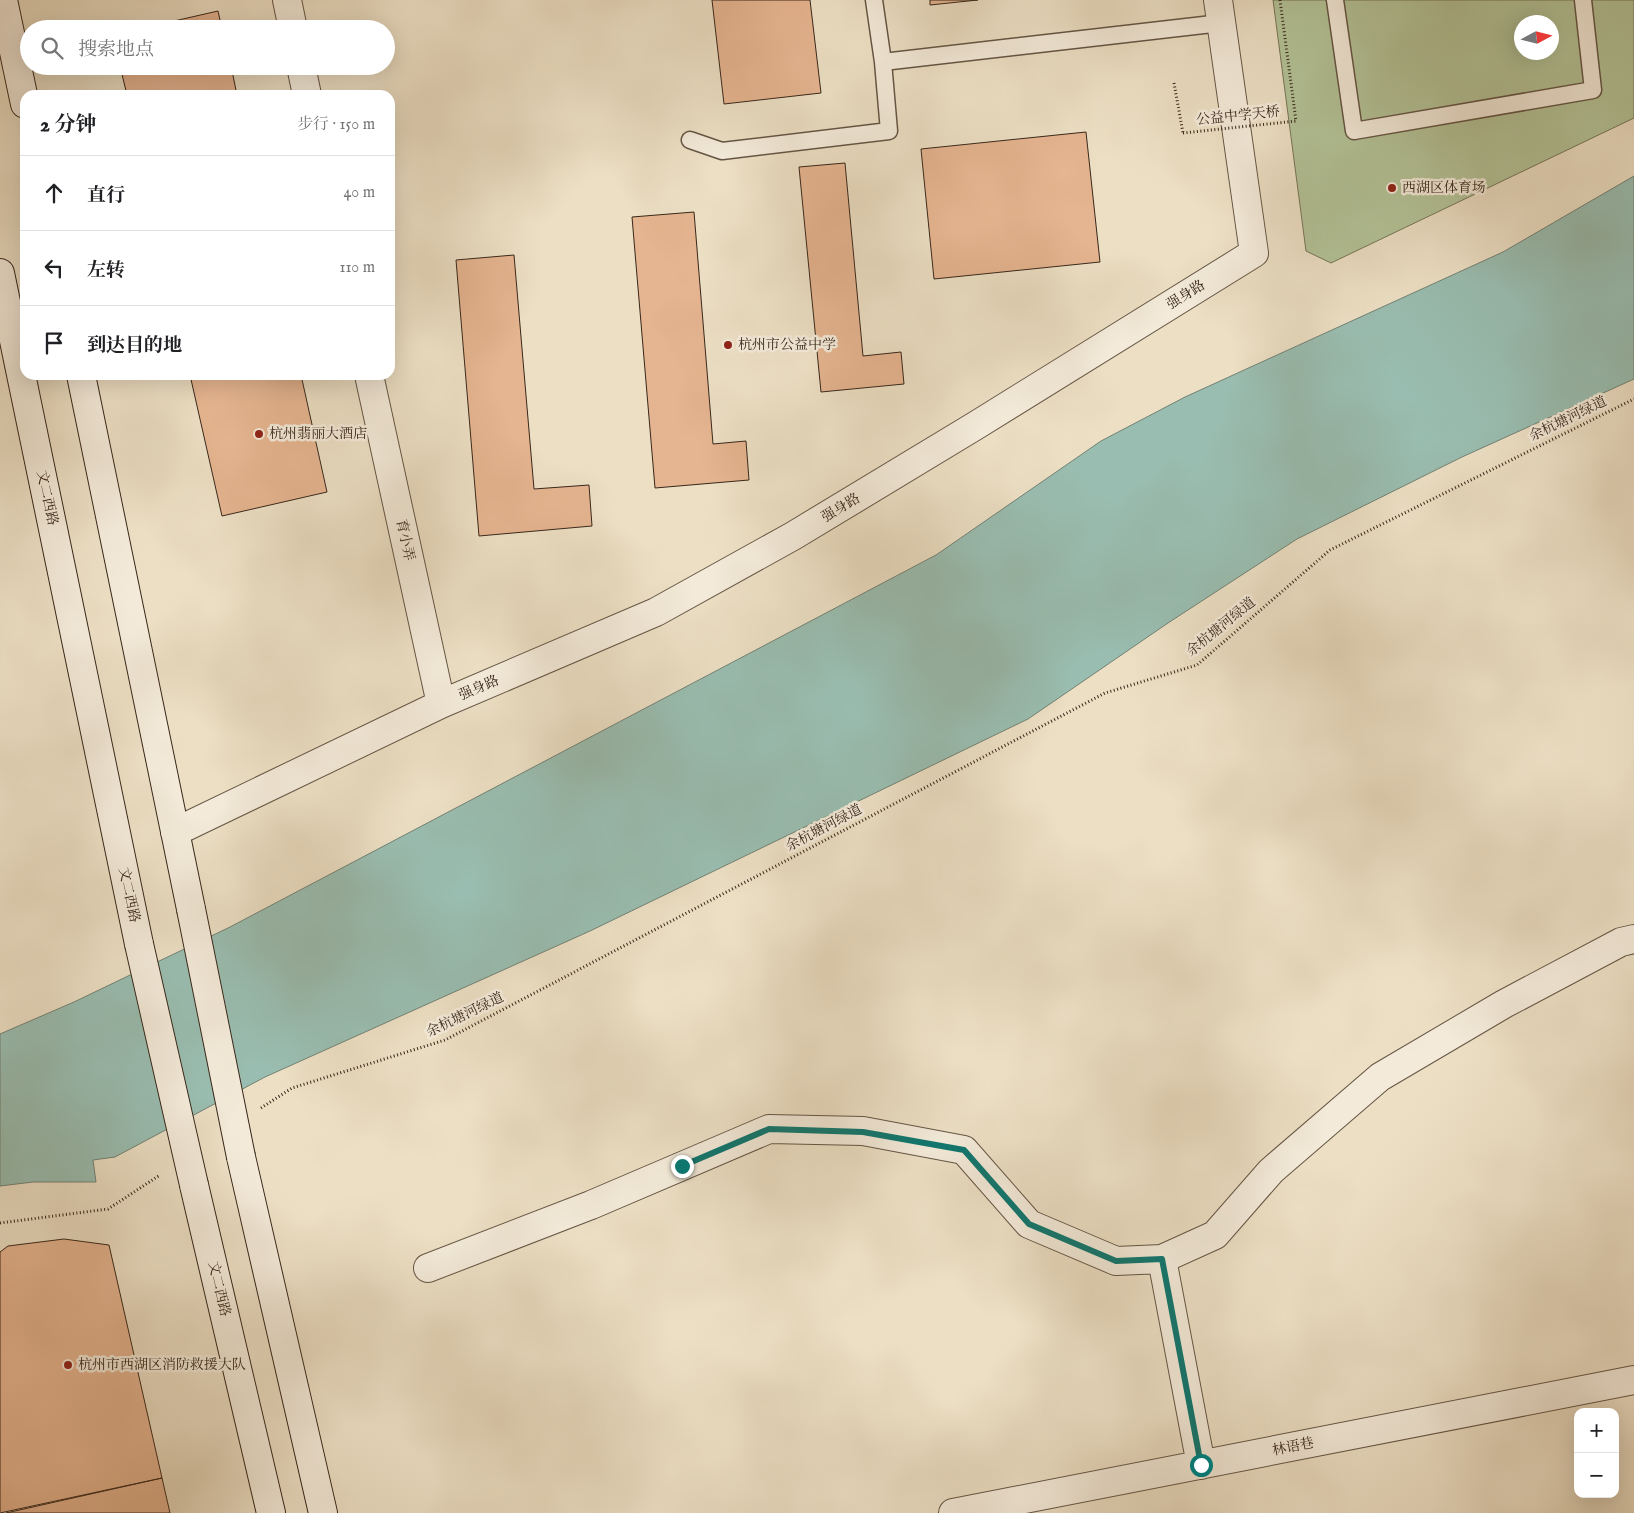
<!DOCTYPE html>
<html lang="zh">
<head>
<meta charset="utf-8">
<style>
  :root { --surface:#fff; --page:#f2f2f2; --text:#202124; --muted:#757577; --line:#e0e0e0 }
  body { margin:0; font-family:"IM FELL English","Noto Serif SC",serif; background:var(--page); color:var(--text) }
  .controls { position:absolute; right:15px; bottom:15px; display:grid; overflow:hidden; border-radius:10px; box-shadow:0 5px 20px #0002 }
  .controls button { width:45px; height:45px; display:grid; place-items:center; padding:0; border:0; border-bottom:1px solid var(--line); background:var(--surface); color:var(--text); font:25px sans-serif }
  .compass { position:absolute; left:1514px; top:15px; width:45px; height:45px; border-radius:50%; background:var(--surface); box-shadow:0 5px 20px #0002; rotate:83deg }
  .stop { position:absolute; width:15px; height:15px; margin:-11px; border:4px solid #0f766e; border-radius:50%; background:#fff }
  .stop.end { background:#0f766e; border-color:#fff; box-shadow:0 1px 5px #0008 }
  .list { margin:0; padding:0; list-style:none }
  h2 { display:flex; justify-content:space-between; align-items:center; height:65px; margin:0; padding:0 20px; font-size:21px }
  h2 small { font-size:16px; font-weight:400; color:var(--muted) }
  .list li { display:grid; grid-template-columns:32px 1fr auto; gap:15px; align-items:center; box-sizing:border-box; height:75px; padding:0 20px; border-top:1px solid var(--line) }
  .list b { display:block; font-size:19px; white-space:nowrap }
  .list em { font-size:16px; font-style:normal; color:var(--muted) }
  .icon { flex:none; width:28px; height:28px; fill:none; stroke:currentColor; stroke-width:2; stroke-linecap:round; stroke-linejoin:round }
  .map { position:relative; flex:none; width:1634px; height:1513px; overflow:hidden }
  .search { position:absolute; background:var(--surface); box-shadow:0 5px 20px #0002; left:20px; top:20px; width:375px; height:55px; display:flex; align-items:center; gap:12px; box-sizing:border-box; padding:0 18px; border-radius:28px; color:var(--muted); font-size:19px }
  .panel { position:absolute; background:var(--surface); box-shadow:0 5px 20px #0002; left:20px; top:90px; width:375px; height:290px; border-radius:15px }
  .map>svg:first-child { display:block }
  .green { fill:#b3c398; stroke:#767559; fill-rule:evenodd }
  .water { fill:#99bdb0; stroke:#728174 }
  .building { fill:#e5b490; stroke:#38271a }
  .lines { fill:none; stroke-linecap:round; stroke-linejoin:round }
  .service-casing { stroke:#655544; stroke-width:19 }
  .minor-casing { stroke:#655544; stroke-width:30 }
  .secondary-casing { stroke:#38271a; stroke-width:30 }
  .path { stroke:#38271a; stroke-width:3; stroke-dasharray:1 2.5; stroke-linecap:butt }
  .service { stroke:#f3ead9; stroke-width:16 }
  .minor { stroke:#f3ead9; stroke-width:28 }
  .secondary { stroke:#f3ead9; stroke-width:28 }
  .secondary-bridge-casing { stroke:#38271a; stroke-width:30; stroke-linecap:butt }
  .path-bridge { stroke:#38271a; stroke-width:3; stroke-dasharray:1 2.5; stroke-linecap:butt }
  .secondary-bridge { stroke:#f3ead9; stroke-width:28 }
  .route { stroke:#0f766e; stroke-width:6 }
  .poi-dot { fill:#8f2418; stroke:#f3ead9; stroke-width:2 }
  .labels { text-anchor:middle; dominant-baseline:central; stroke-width:5; stroke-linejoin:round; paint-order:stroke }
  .street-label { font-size:14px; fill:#38271a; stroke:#f3ead9 }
  .poi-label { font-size:14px; fill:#38271a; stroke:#f3ead9; text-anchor:start }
</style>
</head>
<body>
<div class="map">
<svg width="1634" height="1513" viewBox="0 0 1634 1513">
  <rect width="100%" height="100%" fill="#ecdfc4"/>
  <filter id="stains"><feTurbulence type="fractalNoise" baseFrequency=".004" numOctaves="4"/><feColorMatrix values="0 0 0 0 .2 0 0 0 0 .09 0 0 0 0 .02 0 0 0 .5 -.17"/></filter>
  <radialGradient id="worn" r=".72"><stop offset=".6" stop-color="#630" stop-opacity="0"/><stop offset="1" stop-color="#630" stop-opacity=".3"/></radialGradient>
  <path class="green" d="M1273,0H1634V118L1331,263L1306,251ZM1522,22H1552V52H1522Z"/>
  <path class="water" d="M1634,176V379L1462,457L1297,539L1168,623L1028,719L590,931L265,1077L115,1157L93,1160L96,1182H33L0,1186V1034L74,1002L230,927L936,555L1101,441L1185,397L1503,252Z"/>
  <path class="building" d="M712,0H810L821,93L724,104Z
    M930,0H978L930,5Z
    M218,11L222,29H139Z
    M120,66H231L237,95H127Z
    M1086,132L1100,262L934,279L921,149Z
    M845,163L863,356L901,352L904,384L821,392L799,167Z
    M694,212L713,444L746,441L749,480L655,488L632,217Z
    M514,255L534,489L589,485L592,526L479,536L456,260Z
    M190,375H301L327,492L222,516Z
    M64,1239L109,1245L162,1478L0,1513V1252L8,1246Z
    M162,1478L170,1513H6Z"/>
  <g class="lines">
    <g class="service-casing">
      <path id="service" d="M1335,0L1354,131L1593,90L1583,0
        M883,62L1221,23
        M690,140L722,151L889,131L883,62L874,0"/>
    </g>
    <g class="minor-casing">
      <path id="minor" d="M287,0L293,29
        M301,66L307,95
        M369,375L441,704
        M175,832L441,704L656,612L793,536L975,426L1254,253L1218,0
        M1162,1259L1201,1465
        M428,1268L591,1205L769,1129L863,1131L964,1150L1029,1224L1116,1261L1162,1259L1215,1235L1271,1171L1380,1077L1504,1004L1621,942L1634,939
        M953,1513L1634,1380"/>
    </g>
    <g class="secondary-casing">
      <path id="secondary" d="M3,0L25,104
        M0,273L139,944
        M81,375L191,909
        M241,1157L323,1513
        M194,1185L271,1513"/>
    </g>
    <path class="path" d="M1280,0L1296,121
      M1174,83L1183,133
      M261,1108L292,1088L445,1040L1105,693L1197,665L1330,550L1634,399
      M0,1223L108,1209L160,1175"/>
    <use href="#service" class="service"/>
    <use href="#minor" class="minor"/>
    <use href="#secondary" class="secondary"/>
    <g class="secondary-bridge-casing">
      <path id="secondary-bridge" d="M191,909L241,1157
        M139,944L194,1185"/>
    </g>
    <path class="path-bridge" d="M1183,133L1296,121"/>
    <use href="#secondary-bridge" class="secondary-bridge"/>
  </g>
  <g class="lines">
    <path class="route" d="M682,1166L769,1129L863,1132L964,1150L1029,1224L1116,1261L1162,1259L1201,1465"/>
  </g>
  <g class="poi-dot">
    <circle cx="1392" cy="188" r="5"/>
    <circle cx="728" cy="345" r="5"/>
    <circle cx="259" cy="434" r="5"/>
    <circle cx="68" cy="1365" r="5"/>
  </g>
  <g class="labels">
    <g class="street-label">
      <text transform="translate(1238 116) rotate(-6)">公益中学天桥</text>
      <text transform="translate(1186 295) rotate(-32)">强身路</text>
      <text transform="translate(1568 419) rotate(-26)">余杭塘河绿道</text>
      <text transform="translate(47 498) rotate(78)">文二西路</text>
      <text transform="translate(841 508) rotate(-31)">强身路</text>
      <text transform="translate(405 540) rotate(78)">育小弄</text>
      <text transform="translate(1221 627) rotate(-39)">余杭塘河绿道</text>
      <text transform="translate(479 688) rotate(-23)">强身路</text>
      <text transform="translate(824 828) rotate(-28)">余杭塘河绿道</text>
      <text transform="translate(129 895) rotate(78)">文二西路</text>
      <text transform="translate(465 1015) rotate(-26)">余杭塘河绿道</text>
      <text transform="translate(219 1289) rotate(77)">文二西路</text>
      <text transform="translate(1293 1447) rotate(-11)">林语巷</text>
    </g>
    <g class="poi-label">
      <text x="1402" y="188">西湖区体育场</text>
      <text x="738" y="345">杭州市公益中学</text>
      <text x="269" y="434">杭州翡丽大酒店</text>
      <text x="78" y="1365">杭州市西湖区消防救援大队</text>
    </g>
  </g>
  <rect width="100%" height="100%" filter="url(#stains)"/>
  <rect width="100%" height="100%" fill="url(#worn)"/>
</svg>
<div class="controls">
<button>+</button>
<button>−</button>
</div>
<svg class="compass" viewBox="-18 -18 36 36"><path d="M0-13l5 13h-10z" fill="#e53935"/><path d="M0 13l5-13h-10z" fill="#757577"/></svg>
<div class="stop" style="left:1201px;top:1465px"></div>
<div class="stop end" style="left:682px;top:1166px"></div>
<div class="search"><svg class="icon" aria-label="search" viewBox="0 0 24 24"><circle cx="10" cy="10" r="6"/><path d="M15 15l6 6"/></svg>搜索地点</div>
<section class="panel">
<h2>2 分钟<small>步行 · 150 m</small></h2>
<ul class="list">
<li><svg class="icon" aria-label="ahead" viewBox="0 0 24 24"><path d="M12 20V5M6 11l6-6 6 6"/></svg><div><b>直行</b></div><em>40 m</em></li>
<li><svg class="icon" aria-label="left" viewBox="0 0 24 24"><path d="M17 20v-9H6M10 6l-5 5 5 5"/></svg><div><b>左转</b></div><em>110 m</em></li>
<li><svg class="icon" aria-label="arrive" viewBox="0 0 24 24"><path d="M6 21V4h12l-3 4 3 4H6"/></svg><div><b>到达目的地</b></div></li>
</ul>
</section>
</div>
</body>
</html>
